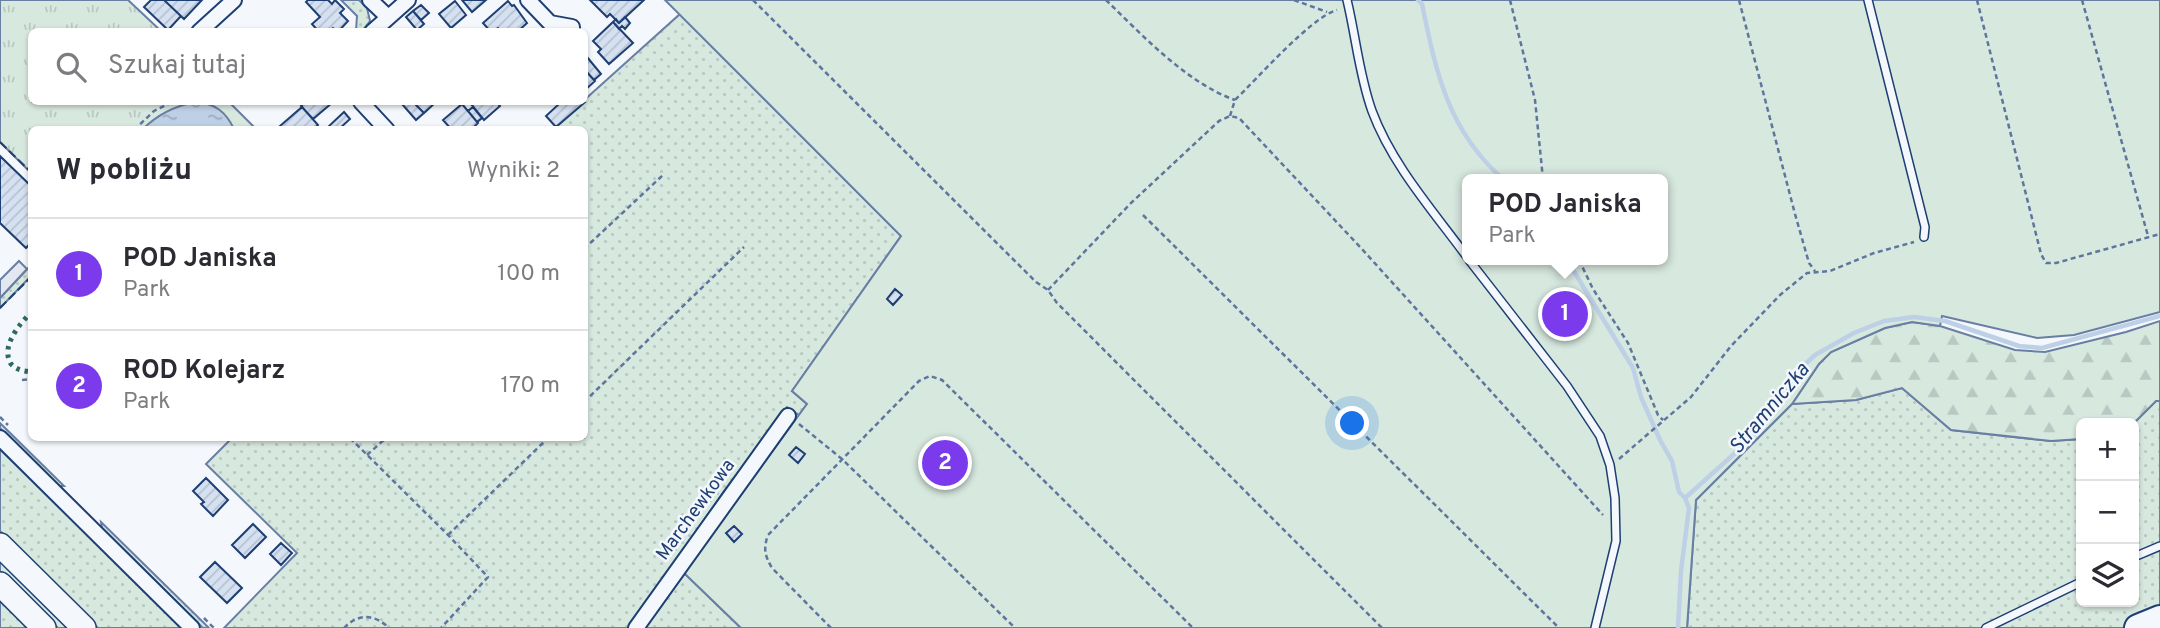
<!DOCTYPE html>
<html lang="pl">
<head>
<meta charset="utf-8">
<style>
  :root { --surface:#fff; --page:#f2f2f3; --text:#2b2b33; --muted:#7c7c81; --line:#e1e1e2; --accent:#7c3aed }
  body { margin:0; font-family:Overpass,sans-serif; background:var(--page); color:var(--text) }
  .controls { position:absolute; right:21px; bottom:21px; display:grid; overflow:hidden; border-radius:10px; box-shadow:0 2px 5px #0004 }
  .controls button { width:63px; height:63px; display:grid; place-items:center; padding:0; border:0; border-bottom:2px solid var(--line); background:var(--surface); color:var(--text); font:35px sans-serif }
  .you { position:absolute; left:1353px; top:424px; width:24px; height:24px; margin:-18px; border:5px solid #fff; border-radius:50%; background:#1a73e8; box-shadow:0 0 0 10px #1a73e833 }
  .badge { display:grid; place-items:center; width:46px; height:46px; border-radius:50%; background:var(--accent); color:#fff; font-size:23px; font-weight:700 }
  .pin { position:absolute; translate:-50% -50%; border:4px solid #fff; box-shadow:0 2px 7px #0006 }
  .popup { position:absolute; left:1462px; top:174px; width:206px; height:91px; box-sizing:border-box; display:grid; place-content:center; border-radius:10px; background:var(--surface); filter:drop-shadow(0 2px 5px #0005); font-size:23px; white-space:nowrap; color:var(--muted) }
  .popup b { font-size:26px; color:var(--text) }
  .popup::after { content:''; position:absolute; left:50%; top:100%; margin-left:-14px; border:14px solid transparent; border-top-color:var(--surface) }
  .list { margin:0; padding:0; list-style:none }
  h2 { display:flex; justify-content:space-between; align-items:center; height:91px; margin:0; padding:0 28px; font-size:30px }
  h2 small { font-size:23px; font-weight:400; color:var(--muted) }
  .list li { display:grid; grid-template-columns:46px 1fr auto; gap:21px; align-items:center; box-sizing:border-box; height:112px; padding:0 28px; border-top:2px solid var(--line) }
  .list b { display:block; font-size:26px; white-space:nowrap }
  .list p { margin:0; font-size:23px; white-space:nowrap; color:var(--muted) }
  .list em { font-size:23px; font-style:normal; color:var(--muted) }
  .icon { flex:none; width:38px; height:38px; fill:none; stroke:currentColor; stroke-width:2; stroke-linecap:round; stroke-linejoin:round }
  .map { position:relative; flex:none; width:2160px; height:628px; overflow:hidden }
  .search { position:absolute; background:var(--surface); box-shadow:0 2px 5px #0004; left:28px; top:28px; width:560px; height:77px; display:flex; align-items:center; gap:18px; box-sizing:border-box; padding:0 24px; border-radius:10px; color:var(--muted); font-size:26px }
  .panel { position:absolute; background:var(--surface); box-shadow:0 2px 5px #0004; left:28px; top:126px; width:560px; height:315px; border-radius:10px }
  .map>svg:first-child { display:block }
  .grass { fill:url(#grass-dots); stroke:#687fa3; stroke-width:2 }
  .forest { fill:url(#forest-firs); stroke:#687fa3; stroke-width:2 }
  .park { fill:url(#park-tufts); stroke:#687fa3; stroke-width:2 }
  .garden { fill:#d7e8df; stroke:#687fa3; stroke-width:2; fill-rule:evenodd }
  .parking { fill:#e3e8f0; stroke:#687fa3; stroke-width:2 }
  .water { fill:url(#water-ripples); stroke:#687fa3; stroke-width:2 }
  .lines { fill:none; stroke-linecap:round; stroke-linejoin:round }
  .stream { stroke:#bed0e5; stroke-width:4.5 }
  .building { fill:url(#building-hatch); stroke:#1d3f73; stroke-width:2 }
  .lane-casing { stroke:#1d3f73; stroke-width:10 }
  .street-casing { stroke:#1d3f73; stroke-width:18 }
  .primary-casing { stroke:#1d3f73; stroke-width:26 }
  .highway-casing { stroke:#1d3f73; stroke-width:30 }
  .path { stroke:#5e769c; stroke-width:2.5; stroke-dasharray:5 3.5; stroke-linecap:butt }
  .lane { stroke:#f4f7fb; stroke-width:7 }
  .street { stroke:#f4f7fb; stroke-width:14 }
  .primary { stroke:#f4f7fb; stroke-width:23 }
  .highway { stroke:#f4f7fb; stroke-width:26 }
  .hedge { stroke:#2c6c60; stroke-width:5; stroke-dasharray:3.5 5; stroke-linecap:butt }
  .fence { stroke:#1d3f73; stroke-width:2; stroke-dasharray:9 3.5; stroke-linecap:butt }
  .labels { text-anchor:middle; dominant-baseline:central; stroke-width:5; stroke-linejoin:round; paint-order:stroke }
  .street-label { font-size:19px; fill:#1d3f73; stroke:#f4f7fb }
  .water-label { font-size:21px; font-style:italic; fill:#1d3f73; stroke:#f4f7fb }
</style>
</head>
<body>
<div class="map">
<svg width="2160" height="628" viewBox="0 0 2160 628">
  <defs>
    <pattern id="grass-dots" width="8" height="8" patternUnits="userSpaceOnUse" patternTransform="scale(1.75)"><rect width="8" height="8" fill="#d7e8df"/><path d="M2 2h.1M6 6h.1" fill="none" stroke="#b8c8c3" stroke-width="1.8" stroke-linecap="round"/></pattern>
    <pattern id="forest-firs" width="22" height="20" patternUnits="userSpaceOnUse" patternTransform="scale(1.75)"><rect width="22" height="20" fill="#d7e8df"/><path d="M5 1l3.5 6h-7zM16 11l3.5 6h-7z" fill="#b8c8c3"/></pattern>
    <pattern id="park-tufts" width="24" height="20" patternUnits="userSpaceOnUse" patternTransform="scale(1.75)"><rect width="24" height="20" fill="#d7e8df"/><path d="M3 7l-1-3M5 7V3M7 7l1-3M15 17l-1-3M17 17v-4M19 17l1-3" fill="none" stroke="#b8c8c3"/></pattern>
    <pattern id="water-ripples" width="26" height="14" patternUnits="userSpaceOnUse" patternTransform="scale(1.75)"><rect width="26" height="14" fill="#bed0e5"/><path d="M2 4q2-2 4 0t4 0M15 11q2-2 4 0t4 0" fill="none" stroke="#9aaabe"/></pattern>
    <pattern id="building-hatch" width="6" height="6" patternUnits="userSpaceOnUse" patternTransform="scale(1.75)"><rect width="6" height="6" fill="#d5e0f0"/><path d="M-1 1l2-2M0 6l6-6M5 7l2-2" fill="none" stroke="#b6c1d1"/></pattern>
  </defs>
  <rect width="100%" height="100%" fill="#f4f7fb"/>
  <path class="grass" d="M341,0H359L367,8L370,21L362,31H356L357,16Z
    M680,14L901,236L792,391L807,404L799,415L787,407L724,491L630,628H224L297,553L206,464L232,438H584V130L552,129Z
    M31,265V276L0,308V298Z
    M1902,388L1951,430L2051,441L2081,439V602H2134V423L2156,401H2160V628H1687L1696,500L1792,404L1856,400Z
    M0,423L64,486H59L0,428Z
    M0,448L182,628H98L0,531Z
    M101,522L209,628H203L102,528Z
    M0,559L71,628H58L0,571Z
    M683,572L741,628H645Z
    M0,598L31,628H0Z"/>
  <path class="forest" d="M2160,321V401H2156L2134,423H2081V439L2051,441L1951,430L1902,388L1856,400L1792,404L1819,364L1831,352L1885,328L1912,322L1940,326L2015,350L2045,352L2126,332Z"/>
  <path class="park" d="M0,0H128L161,31L32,32V102H229L256,129L32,130L31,173L0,142Z"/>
  <path class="garden" d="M665,0H2160V312L2074,335L2037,338L1942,316L1940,326L1912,322L1885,328L1831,352L1819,364L1792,404L1696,500L1687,628H741L683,572L807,404L792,391L901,236ZM1467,179H1663V260H1467Z"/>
  <path class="parking" d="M19,261L27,269L0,298V280Z"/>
  <path class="water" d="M195,102C215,103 226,112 234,129H143C158,114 175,106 195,102Z"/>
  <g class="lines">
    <path class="stream" d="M1418,0L1422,4C1436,72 1448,131 1503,179
      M1567,260L1633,368L1641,397L1660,440L1672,461L1679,492L1685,498L1689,508L1681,571L1678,628
      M1685,498L1744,445L1782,400L1798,371L1815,355L1854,333L1884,321L1914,317L1945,321L2019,346L2042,348L2160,316"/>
  </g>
  <path class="building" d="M151,0H164L181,16L168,30L144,7Z
    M164,0H202L184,19Z
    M308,0H328L332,4L335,0L344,9L340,13L348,21L338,32L333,28L329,32H319L312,24L320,17L306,2Z
    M462,0H486L472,12Z
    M590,0H644L619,23L610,14L607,17Z
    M455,1L466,15L451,28L439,14Z
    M508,1L512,6L514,5L527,23L517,32H501L498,28L491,32L483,23Z
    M421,5L429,13L421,20L413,11Z
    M413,11L424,24L417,30L406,17Z
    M625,17L630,23L625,29L622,26L619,29L613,22L616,19L619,23Z
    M613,22L633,43L609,64L598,52L601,49L593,41Z
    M587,57L601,74L594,80L584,69V59Z
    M584,69L595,81L584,91Z
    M305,102H333L313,119L301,106Z
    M404,102H413L424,113L416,120L402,104Z
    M413,102H436L424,113Z
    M474,102H496L500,106L484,120L471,104Z
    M560,102L584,103L556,127L546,116L559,104Z
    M462,104L478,123L471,130H452L443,120Z
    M302,107L318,125L313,130H284L280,126Z
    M473,107L482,118L477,122L468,111Z
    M344,112L350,119L338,130H332L329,126Z
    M0,156L32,187V242L26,248L0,223Z
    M895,289L902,295L893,305L887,299Z
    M796,447L805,454L798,463L789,455Z
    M206,478L228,500L213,516L201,504L204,502L193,491Z
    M253,524L266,537L245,558L232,545Z
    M734,526L742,534L734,542L726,533Z
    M281,543L292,553L281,565L270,554Z
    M215,562L242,588L227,603L200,577Z"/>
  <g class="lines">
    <g class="lane-casing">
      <path id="lane" d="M1347,0C1356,37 1359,75 1372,111C1392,165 1434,212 1467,257
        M1868,0L1925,227L1924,237
        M1469,260L1567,386L1600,436L1610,465L1615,498L1616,541L1595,628
        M2134,557L2160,546
        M1986,628L2081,582"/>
    </g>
    <g class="street-casing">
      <path id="street" d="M370,0L388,17
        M528,0L550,23L572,27
        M199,32L234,0
        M372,32L408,0
        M361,102L387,130
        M0,438L192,628
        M636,628L788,416"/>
    </g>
    <g class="primary-casing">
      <path id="primary" d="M0,545L84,628
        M0,584L44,628"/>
    </g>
    <g class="highway-casing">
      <path id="highway" d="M2138,628L2160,619"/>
    </g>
    <path class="path" d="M753,0L1036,282L1048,290L1057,303L1382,628
      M1106,0C1143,36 1187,83 1235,100
      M1294,0L1327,12
      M1510,0L1535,100L1543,179
      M1739,0L1795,214L1809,263L1815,271
      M1977,0L2041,254L2046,263H2056L2160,234
      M2082,0L2148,236
      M1230,116L1235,100C1257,79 1311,17 1337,10
      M134,130L154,111L172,102
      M1143,215L1559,628
      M584,249L663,175
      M1579,260L1593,289L1628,343L1658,415L1663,420
      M1048,290L1131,203L1219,121L1230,116L1239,118L1361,248L1603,515
      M22,380L32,379
      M584,402L744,247
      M0,417L8,425
      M799,424L842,459L1015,628
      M350,438L448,535L488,577L441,628
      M367,455L386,438
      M1619,459L1691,397L1731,346L1780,295L1807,273L1830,271L1874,253L1914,242
      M448,535L548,438
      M204,618L214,628
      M344,628C358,613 375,614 389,628
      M831,628L772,568C765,556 763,549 768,535L919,381L930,376L942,380L1193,628"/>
    <use href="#lane" class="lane"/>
    <use href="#street" class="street"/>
    <use href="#primary" class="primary"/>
    <use href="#highway" class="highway"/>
    <path class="hedge" d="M32,311C20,324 0,346 11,364C17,370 23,371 32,372"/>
    <path class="fence" d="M0,142L32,173
      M0,308L32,276"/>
  </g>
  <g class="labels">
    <g class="street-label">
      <text transform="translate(696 510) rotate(-54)">Marchewkowa</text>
    </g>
    <g class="water-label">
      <text transform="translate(1770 409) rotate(-50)">Stramniczka</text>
    </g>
  </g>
</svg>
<div class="controls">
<button>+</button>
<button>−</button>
<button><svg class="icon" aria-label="layers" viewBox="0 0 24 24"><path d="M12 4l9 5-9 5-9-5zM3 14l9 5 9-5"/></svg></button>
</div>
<div class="you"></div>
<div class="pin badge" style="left:1565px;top:314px">1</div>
<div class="popup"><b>POD Janiska</b>Park</div>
<div class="pin badge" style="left:945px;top:463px">2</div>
<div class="search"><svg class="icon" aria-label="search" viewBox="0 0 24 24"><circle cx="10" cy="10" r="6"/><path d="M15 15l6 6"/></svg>Szukaj tutaj</div>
<section class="panel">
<h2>W pobliżu<small>Wyniki: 2</small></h2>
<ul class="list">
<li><span class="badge">1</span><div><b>POD Janiska</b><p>Park</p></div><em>100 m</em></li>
<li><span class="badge">2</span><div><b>ROD Kolejarz</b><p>Park</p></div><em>170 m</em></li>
</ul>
</section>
</div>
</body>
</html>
